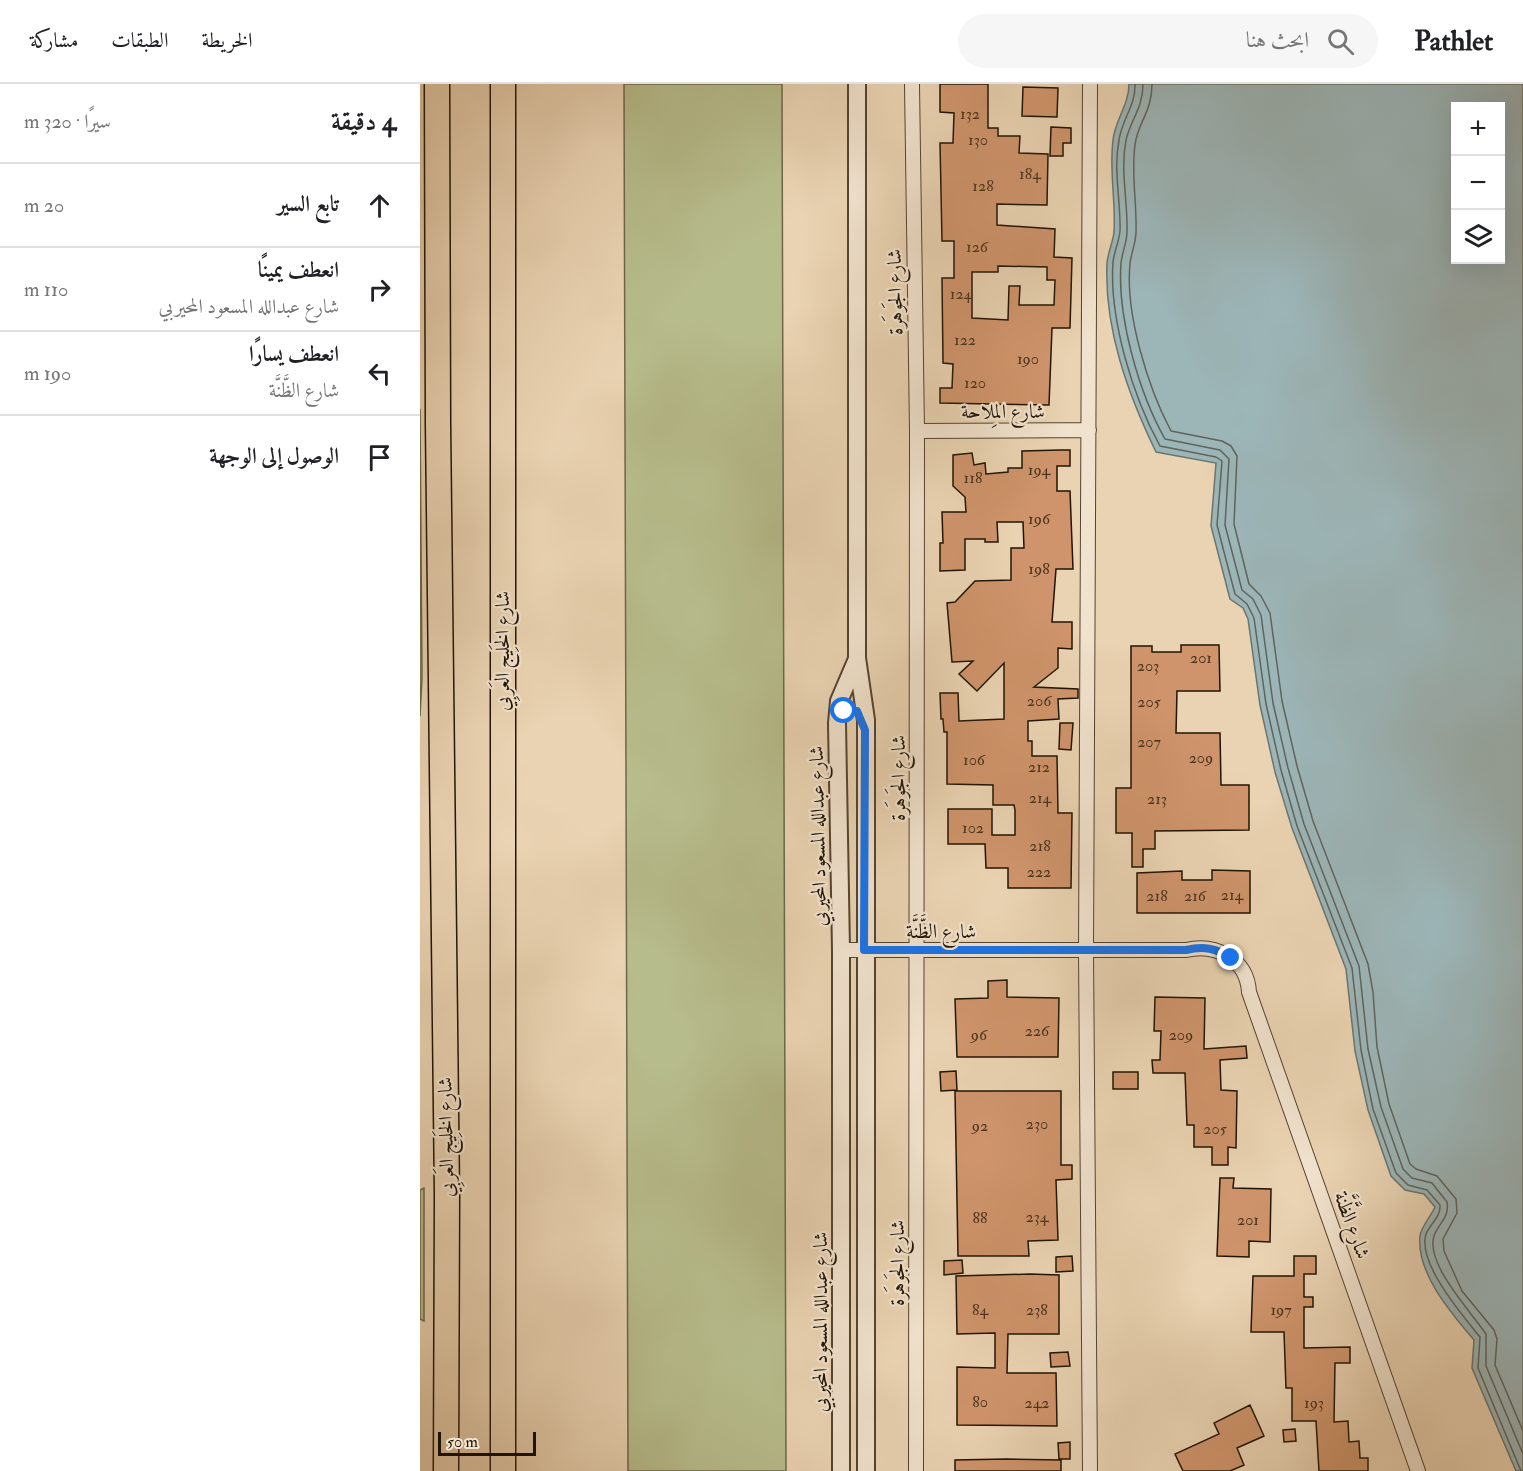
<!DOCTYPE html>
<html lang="ar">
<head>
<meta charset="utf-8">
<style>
  :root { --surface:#fff; --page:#f6f6f6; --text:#202124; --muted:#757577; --line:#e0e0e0 }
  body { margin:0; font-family:"IM FELL Double Pica",Amiri,serif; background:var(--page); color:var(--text); direction:rtl }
  .controls { position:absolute; right:18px; top:18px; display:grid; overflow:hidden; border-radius:0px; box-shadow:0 6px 24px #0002 }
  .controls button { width:54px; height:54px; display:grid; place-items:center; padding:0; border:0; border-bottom:2px solid var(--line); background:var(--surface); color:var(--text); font:30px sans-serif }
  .scale { position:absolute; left:18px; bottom:15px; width:98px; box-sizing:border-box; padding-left:6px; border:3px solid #211405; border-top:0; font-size:16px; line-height:21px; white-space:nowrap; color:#211405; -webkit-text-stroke:4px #f1e2cd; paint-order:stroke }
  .stop { position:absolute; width:18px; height:18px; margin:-14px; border:4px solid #1a73e8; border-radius:50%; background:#fff }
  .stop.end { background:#1a73e8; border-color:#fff; box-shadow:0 2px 6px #0008 }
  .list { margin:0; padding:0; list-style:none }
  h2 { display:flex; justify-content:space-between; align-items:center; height:78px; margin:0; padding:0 24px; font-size:26px }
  h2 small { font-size:20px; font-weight:400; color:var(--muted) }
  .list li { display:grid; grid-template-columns:39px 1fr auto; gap:18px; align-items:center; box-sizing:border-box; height:84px; padding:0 24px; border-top:2px solid var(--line) }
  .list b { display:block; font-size:22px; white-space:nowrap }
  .list p { margin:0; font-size:20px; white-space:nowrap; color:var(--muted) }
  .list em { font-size:20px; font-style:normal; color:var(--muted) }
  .icon { flex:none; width:33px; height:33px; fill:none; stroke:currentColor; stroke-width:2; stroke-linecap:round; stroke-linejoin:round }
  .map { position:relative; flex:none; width:1103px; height:1387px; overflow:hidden; direction:ltr }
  header { display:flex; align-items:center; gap:36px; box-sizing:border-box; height:84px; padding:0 30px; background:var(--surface); border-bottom:2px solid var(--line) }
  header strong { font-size:28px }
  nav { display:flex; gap:33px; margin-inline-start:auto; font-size:21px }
  .search { width:420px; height:54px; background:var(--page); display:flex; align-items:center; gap:15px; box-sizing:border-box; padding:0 21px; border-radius:33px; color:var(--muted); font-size:22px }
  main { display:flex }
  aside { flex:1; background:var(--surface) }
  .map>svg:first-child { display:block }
  .green { fill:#b7bc8c; stroke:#6c6848; stroke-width:1.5 }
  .water { fill:#9cb5b7; stroke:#6b7570; stroke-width:1.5; fill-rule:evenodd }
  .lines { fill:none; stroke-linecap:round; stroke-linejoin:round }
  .shore { stroke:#5e645e; stroke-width:1.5 }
  .building { fill:#cf946b; stroke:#211405; stroke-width:1.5; fill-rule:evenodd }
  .minor-casing { stroke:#534430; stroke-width:16 }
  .tertiary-casing { stroke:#534430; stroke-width:20 }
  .motorway-casing { stroke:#211405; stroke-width:27 }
  .minor { stroke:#f1e2cd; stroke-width:14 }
  .tertiary { stroke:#f1e2cd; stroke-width:16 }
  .motorway { stroke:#ead3b2; stroke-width:24 }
  .route { stroke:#1a73e8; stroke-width:8 }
  .labels { text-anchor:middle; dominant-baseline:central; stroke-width:4.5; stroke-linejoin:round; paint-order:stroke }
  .number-label { font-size:16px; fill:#4c341e }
  .street-label { font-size:20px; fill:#211405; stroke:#f1e2cd }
</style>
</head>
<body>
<header>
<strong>Pathlet</strong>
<div class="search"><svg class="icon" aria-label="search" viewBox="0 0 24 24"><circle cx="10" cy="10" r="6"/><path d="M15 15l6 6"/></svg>ابحث هنا</div>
<nav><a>الخريطة</a><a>الطبقات</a><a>مشاركة</a></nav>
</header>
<main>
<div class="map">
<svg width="1103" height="1387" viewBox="0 0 1103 1387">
  <rect width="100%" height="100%" fill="#ead3b2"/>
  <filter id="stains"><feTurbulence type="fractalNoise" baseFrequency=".00333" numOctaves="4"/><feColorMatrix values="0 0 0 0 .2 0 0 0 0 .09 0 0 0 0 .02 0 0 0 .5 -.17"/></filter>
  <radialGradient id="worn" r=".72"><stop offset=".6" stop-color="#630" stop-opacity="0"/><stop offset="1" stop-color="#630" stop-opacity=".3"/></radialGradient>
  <path class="green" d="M204,0H362L366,1387H208Z
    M0,325L2,594L0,632Z
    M4,1104V1237L0,1235V1106Z"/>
  <path class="water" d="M709,0H1103V1387H1096L1052,1284L1054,1256C1032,1230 996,1189 1000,1152C1001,1143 1011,1132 1015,1123L1004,1110L985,1106L971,1092L948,1026L935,967L926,885L872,744L855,688L840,621L828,535L823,524L810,515L791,442L796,379L736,368C708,310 684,245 687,179C688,168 693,158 694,148C696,117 689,87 693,56C695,36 709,21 709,0ZM1036,22H1080V176H1036Z"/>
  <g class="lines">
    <path class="shore" d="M715,0C716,21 702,35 699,56C693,87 701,117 700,147C699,158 694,168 693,178C689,235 713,313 740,362L796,373L802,377L797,441L815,510L827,520L834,534L846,620L861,686L877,742L932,884L941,966L953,1025L976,1089L988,1101L1007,1106L1020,1121C1021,1133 1010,1140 1006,1150C997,1179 1043,1232 1060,1253L1058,1284L1101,1387
      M723,0C723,24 711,35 706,56C700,87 708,117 707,148C707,158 702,169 701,179C697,233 719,309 745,355L800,366L809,375L805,441L822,506L833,515L841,531L853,619L868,684L884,740L939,882L948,965L961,1023L983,1085L992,1094L1012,1099L1027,1118C1030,1133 1018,1140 1014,1152C1005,1180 1052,1229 1066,1250V1282L1103,1370
      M732,0C732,29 718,37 715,61C711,90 717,119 716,148C716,159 711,169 710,180C705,229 728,304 751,347L802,357L811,362L817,372L814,440L829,500L841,512L850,529L862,617L877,682L893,737L948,880L953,908L957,963L969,1020L990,1080L996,1085L1017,1092L1036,1115L1037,1129L1023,1155L1024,1167L1042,1207L1074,1246L1077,1255L1075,1281L1103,1347"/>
  </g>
  <path class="building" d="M520,0H568V44H578V52H600L599,69L628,70L627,121L577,120V141L635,145L634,173L652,174L650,244H632L629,321L520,319V304H532L533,280L523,279L522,194H534V157H522L520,59H533L534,29L520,28ZM578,182L627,183V196H635L634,221H599L600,202H589L588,236L552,234V188H578Z
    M603,3L638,4L637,33L602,32Z
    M631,43L651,44V59H643V72H630Z
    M640,366H650V382H637V407H650L653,485H636L632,538H652V565L638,564V584L614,603L658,605V614L638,615L639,635L608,637V657H612V672H637L638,729H652L651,804H588V784H566L565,760H528V725H572V751H595V726L594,721H573V701L527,700V648H524L523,635H521L520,609H538L539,637L584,635V579L557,607L539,590L553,577L532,578L527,519L535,518L555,497L591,496V464H604L603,438H577L578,458H565V455H545V486L520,487V459H523L522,428H546L545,413L533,402V371L552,369L554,381L565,379L566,390L588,388V384H602V367Z
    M761,561H799L800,607H757L756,649H800L801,701H829V746L735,747V765H723V783H712V749H696V704H711V562H732V568H761Z
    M640,639H653L651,666L639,665Z
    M792,786L830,787V829H717V789L762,787V796H792Z
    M587,896V913L639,914L638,973H537L535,915L568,914V897Z
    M735,913L785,914L784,965L826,962L827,974L800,976L801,1006L817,1007L816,1064L808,1063V1081H792V1063H774V1041H767L765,989H733L732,976H740L741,947H734Z
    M536,987L537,1006L521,1007L520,988Z
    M693,988H718V1005H693Z
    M535,1007H641V1081H652V1095L636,1096L638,1156L608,1157L609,1172H538Z
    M800,1094H814L813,1104L851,1105L850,1158L829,1157V1173L797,1172Z
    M652,1172L653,1187L636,1188V1173Z
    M874,1172H896V1190H884V1213H893V1223H884V1264L930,1263V1279H915L914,1338L928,1337L929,1358L939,1357L940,1374H948V1387H899L896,1337H872V1304H866L864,1248H831L833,1192H874Z
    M542,1176L543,1189L524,1191V1177Z
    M610,1190L639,1191V1250H588L587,1289H636L637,1342L537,1341V1283L575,1284V1249L537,1250L536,1192Z
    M648,1268L650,1282L631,1283L630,1269Z
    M830,1321L844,1352L817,1364L824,1381L810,1387H763L755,1370L799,1350L794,1339Z
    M875,1345L876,1357L864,1358L863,1346Z
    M650,1358V1375H639L638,1359Z
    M586,1375L641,1376V1387H535V1376Z"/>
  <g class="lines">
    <g class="minor-casing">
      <path id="minor" d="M492,0L497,347L496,1387
        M497,347L669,346
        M421,866H766C796,859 827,875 829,908L998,1387
        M670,1387L666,867L670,0"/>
    </g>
    <g class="tertiary-casing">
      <path id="tertiary" d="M437,0V574L446,636V1387
        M421,1387V866L417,639L419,617L437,575"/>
    </g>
    <g class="motorway-casing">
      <path id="motorway" d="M17,0L18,340L27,1111L26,1387
        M83,1387V0"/>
    </g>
    <use href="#minor" class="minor"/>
    <use href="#tertiary" class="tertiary"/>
    <use href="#motorway" class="motorway"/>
  </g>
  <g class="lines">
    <path class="route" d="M424,627H437L445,646L444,866H766C783,862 796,864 811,874"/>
  </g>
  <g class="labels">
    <g class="number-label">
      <text x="550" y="30">132</text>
      <text x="558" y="56">130</text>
      <text x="610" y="90">184</text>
      <text x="563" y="102">128</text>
      <text x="557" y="163">126</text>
      <text x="541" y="210">124</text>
      <text x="545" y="256">122</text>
      <text x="608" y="275">190</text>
      <text x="555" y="299">120</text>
      <text x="619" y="386">194</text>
      <text x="553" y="394">118</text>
      <text x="619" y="435">196</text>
      <text x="619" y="485">198</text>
      <text x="781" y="574">201</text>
      <text x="728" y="582">203</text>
      <text x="619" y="617">206</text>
      <text x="729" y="618">205</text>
      <text x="729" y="658">207</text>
      <text x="781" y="674">209</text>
      <text x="554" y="676">106</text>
      <text x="619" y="683">212</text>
      <text x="620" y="714">214</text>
      <text x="737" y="715">213</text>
      <text x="553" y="744">102</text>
      <text x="620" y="762">218</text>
      <text x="619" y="788">222</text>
      <text x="812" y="811">214</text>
      <text x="737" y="812">218</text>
      <text x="775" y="812">216</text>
      <text x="617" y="947">226</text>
      <text x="559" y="951">96</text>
      <text x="761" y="951">209</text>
      <text x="617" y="1040">230</text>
      <text x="560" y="1042">92</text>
      <text x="795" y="1045">205</text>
      <text x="617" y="1133">234</text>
      <text x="560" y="1134">88</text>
      <text x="828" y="1136">201</text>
      <text x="560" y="1226">84</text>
      <text x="617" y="1226">238</text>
      <text x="861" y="1226">197</text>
      <text x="560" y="1318">80</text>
      <text x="617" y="1319">242</text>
      <text x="894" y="1319">193</text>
    </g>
    <g class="street-label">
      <text transform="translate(475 208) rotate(-91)">شارع الجَوهَرة</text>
      <text x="583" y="327">شارع المِلاحة</text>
      <text transform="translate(82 567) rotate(-90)">شارع الخَلِيج العَربِي</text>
      <text transform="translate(478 694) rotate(-90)">شارع الجَوهَرة</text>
      <text transform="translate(398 752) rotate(-91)">شارع عبدالله المسعود المحيربي</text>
      <text x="521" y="847">شارع الظَّنَّة</text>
      <text transform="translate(26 1053) rotate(-91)">شارع الخَلِيج العَربِي</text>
      <text transform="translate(932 1141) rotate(70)">شارع الظَّنَّة</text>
      <text transform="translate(477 1179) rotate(-90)">شارع الجَوهَرة</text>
      <text transform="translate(400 1238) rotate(-90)">شارع عبدالله المسعود المحيربي</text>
    </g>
  </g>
  <rect width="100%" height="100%" filter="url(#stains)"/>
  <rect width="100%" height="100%" fill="url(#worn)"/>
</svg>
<div class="controls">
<button>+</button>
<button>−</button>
<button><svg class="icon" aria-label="layers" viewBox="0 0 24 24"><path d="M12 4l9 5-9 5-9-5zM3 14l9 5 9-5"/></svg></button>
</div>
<div class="scale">50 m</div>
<div class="stop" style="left:424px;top:627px"></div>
<div class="stop end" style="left:811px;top:874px"></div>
</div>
<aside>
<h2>4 دقيقة<small>سيرًا · 320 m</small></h2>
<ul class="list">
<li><svg class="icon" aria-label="ahead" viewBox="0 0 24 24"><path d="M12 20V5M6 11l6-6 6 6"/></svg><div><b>تابع السير</b></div><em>20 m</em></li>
<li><svg class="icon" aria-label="right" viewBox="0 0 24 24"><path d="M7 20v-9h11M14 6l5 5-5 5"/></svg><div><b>انعطف يمينًا</b><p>شارع عبدالله المسعود المحيربي</p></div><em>110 m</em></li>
<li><svg class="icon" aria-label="left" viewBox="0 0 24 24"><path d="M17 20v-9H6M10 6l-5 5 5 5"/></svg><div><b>انعطف يسارًا</b><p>شارع الظَّنَّة</p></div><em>190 m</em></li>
<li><svg class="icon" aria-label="arrive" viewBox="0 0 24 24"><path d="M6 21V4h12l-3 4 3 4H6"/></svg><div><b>الوصول إلى الوجهة</b></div></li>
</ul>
</aside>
</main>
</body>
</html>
